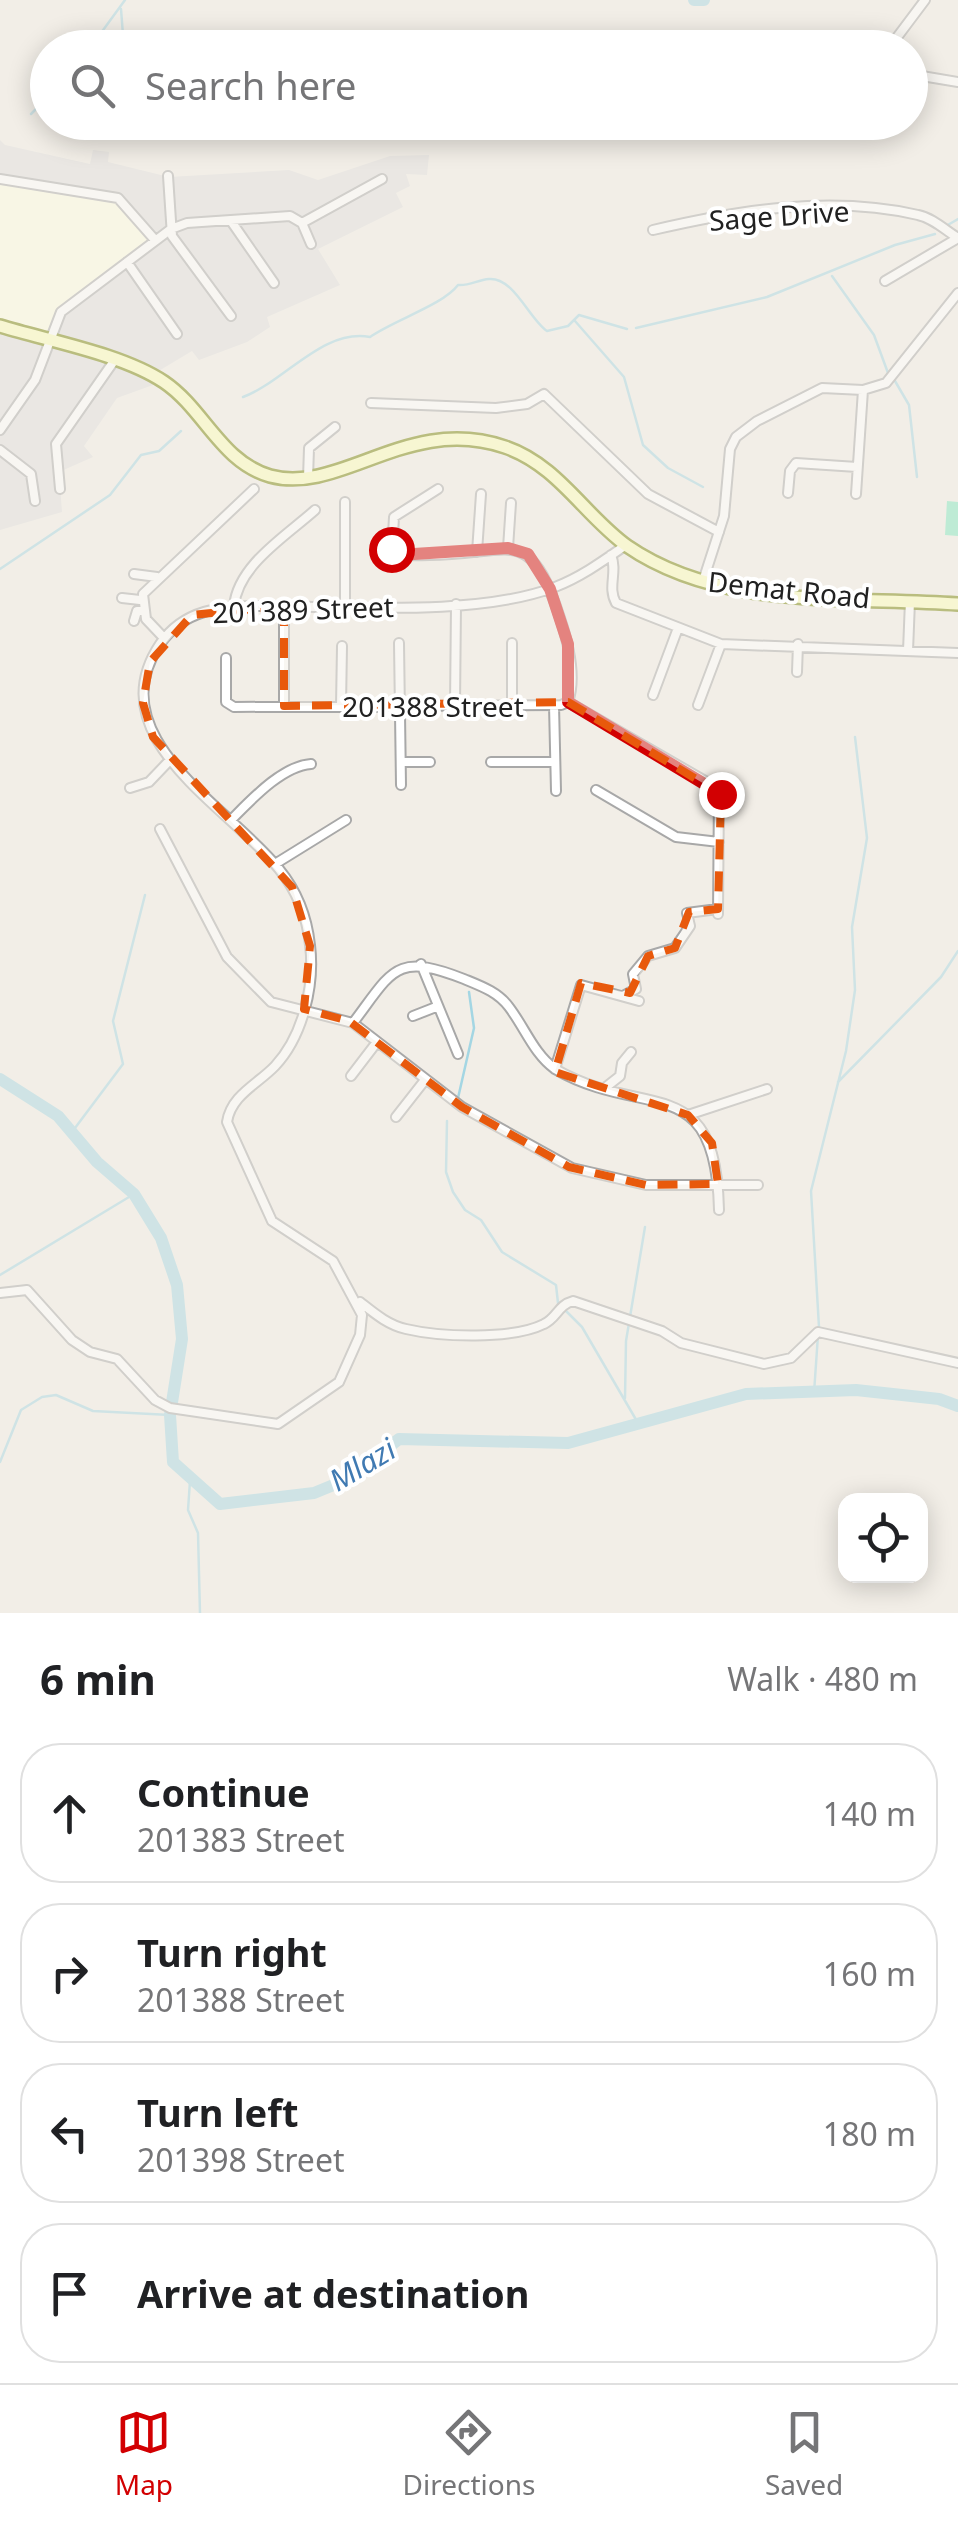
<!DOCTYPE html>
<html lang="en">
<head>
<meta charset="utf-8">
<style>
  :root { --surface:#fff; --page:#f2f2f2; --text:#202124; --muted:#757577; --line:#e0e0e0; --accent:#d20002 }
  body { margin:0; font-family:"Noto Sans",sans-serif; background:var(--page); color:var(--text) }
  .controls { position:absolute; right:30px; bottom:30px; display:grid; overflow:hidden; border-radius:20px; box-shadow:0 5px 25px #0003 }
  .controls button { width:90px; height:90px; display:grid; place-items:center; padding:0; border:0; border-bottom:2px solid var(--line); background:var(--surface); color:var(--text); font:50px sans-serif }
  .stop { position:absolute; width:30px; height:30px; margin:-22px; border:8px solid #d20002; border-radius:50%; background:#fff }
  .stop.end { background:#d20002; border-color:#fff; box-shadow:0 2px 10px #0008 }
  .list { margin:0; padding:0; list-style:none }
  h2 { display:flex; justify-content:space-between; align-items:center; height:130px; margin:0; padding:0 40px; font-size:42px }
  h2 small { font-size:32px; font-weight:400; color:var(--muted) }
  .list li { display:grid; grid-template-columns:65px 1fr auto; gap:30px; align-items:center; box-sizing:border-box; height:140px; margin:0 20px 20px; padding:0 20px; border:2px solid var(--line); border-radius:40px }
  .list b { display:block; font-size:38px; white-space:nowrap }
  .list p { margin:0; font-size:32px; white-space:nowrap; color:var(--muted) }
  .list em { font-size:32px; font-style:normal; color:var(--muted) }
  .icon { flex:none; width:55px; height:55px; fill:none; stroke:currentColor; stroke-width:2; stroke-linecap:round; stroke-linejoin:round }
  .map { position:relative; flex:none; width:958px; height:1613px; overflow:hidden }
  .search { position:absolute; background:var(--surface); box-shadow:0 5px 25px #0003; left:30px; right:30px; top:30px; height:110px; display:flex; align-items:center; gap:25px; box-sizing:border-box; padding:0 35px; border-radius:55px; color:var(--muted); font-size:38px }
  .sheet { height:770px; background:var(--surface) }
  nav { display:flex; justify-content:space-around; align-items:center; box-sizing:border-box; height:140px; border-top:2px solid var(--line); background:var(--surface); font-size:28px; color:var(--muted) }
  nav a { display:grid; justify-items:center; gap:5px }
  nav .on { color:var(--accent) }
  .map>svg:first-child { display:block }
  .residential { fill:#dfdede }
  .education { fill:#ffffe3 }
  .pitch { fill:#7fe7be }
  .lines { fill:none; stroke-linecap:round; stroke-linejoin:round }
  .stream { stroke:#a4d6e3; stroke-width:2.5 }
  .river { stroke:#a4d6e3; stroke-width:12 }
  .street-casing { stroke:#a8a8a8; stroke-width:12 }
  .secondary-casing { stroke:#748000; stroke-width:16 }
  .street { stroke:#fff; stroke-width:8 }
  .secondary { stroke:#fcffb8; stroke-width:11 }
  .route { stroke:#d20002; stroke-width:12 }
  .marked { fill:none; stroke:#e8590c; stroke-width:8; stroke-dasharray:20 12; stroke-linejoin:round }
  .labels { text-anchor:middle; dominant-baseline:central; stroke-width:8; stroke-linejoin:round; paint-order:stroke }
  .street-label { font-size:28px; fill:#212121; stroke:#fff }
  .water-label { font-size:30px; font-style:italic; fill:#407ab2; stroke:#fff }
</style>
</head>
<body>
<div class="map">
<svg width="958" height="1613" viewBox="0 0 958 1613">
  <rect width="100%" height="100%" fill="#f2eee7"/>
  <path class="residential" d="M0,140L5,145L90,164L93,150L109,152L108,162L169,177L289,170L318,180L390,156L429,155L427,175L406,174L410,186L396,193L403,207L318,249L340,285L267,317L270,327L247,342L199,360L192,351L157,372L153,385L117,398L84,446L93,457L59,472L62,512L0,530Z"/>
  <path class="education" d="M0,179L118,198L154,240L67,304L48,340L0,326Z"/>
  <path class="pitch" d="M947,501L958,502V536L945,535Z"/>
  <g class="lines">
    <path class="stream" d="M121,9L124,48
      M90,48L125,0
      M31,114L48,97
      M946,226L958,219
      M832,276L874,335L888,373
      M575,321L624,377L643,445L668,468L703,487
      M636,328L767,297L895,245L935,234
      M895,381L909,405L917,477
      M243,397C284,382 323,328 370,337C394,320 443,305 458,285C470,286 477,280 489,279C514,277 529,319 547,331L568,326L579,315L627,329
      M0,569L110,495L141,455L159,451L181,431
      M838,1082L941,977L958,951
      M458,1098L474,1028L469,992
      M447,1121L446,1172L453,1192L465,1210L481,1220L502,1252L556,1285L558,1303L582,1327L638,1423
      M72,1132L123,1064L113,1021L145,895
      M0,1275L134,1194
      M819,1327L811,1191L846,1051L855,990L852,927L867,838L855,737
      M814,1393L818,1335
      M625,1398L626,1341L645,1227
      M0,1462L21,1410L42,1397L56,1395L93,1411L170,1415
      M190,1481L188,1510L198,1533L200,1613"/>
    <path class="river" d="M694,0H704
      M0,1079L58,1116L97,1162L134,1194L161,1238L177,1285L182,1339L170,1415L173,1462L220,1504L314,1493L348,1479L399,1439L568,1443L746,1394L856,1390L939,1399L958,1406"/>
    <g class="street-casing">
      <path id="street" d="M889,48L925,0
        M910,74L958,82
        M168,176L172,236L231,316
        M0,179L118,198L155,240
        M231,221L274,283
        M302,223L382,179
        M653,230C738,210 831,195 918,215C933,218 945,230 958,238
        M127,262L177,334
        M885,281L958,238
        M371,403L496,408L527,404L544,394L648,494L719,532
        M0,430L35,380L61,312L171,229L187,223L290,216L302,223L311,244
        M0,450L31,474L35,501
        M308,478L309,448L335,427
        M60,489L56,444L114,361
        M788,493L790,471L796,463L857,467
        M856,494L863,390
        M508,548L511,503
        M477,552L481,494
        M611,555C618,572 607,587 616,603L721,644L958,653
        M134,574L157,577
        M703,581L724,516L730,449L736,437L757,421L822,388L863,390L886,383L958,293
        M122,598L140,600
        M345,605V502
        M234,606C238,565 286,536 315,510
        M134,621L137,611H142
        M164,638L146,619L143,594L254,489
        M399,643L401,785
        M512,643V706
        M908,651L910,601
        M226,658V702L234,707L561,705L568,702C577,677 568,642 560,618C529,522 511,555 430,555C418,555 403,557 392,552L394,517L438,489
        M797,672L798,644
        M653,695L678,628
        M568,702L719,789L718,914
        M554,705L556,791
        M698,705L721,644
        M284,706V606
        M341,706L342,646
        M455,706L456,604
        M401,762H430
        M491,762H555
        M130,788L149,782L170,760
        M596,790L676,837L719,842
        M231,820C251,800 282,766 311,764
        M160,829L227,957L271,1002L353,1023L462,1107L572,1168L646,1185H758
        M275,864L346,820
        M421,964L458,1054
        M623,996L636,989L633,974L648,956L675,948L690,926L687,913L718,909
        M413,1016L436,1007
        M353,1023C393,970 395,952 464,979C481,986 498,992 509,1007C525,1028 534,1054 555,1069C645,1121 716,1068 719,1210
        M555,1069L581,985L639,1001
        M351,1076L377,1042
        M606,1087L620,1076L622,1063L631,1052
        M688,1115L767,1089
        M396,1117L425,1080
        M0,1293L27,1290L72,1340L90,1352L117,1359L155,1400L170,1408L278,1424L339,1382L360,1335L362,1315L333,1261L272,1221L227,1122C231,1095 258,1084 275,1066C303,1036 315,985 310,945C307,917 297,891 279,869C230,807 97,738 160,644C184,609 221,606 261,606C345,606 477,617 555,587C581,577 603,561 626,545
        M360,1302C374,1313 388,1325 406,1329C440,1337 512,1340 544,1324C557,1318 558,1305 573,1301L662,1331L681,1343L764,1364L791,1358L818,1332L958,1363"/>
    </g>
    <g class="secondary-casing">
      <path id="secondary" d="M0,326C49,341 122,354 164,382C204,409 221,462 270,476C341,495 408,414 505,447C558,465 584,515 627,546C721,611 850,596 958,604"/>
    </g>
    <use href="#street" class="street"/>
    <use href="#secondary" class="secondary"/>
  </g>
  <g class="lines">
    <path class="route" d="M391,549L398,555L508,548L528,554L550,589L568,644V702L721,794"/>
  </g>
  <path d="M0 0H958V1613H0ZM284,606V706L568,702L721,794L718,909L689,912L675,948L648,956L630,993L581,983L555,1072L688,1115L712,1143L718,1184L646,1185L569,1167L462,1107L349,1021L304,1009L310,946L292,887L153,737L143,703L150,662L192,615Z" fill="#f2eee7" fill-opacity=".55" fill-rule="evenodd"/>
  <path class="marked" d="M284,606V706L568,702L721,794L718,909L689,912L675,948L648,956L630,993L581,983L555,1072L688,1115L712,1143L718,1184L646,1185L569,1167L462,1107L349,1021L304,1009L310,946L292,887L153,737L143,703L150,662L192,615Z"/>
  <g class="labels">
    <g class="street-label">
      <text transform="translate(779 215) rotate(-4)">Sage Drive</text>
      <text transform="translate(789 589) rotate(6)">Demat Road</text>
      <text transform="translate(303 609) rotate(-2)">201389 Street</text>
      <text x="433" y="706">201388 Street</text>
    </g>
    <g class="water-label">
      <text transform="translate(362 1464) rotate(-31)">Mlazi</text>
    </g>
  </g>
</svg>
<div class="controls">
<button><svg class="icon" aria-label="locate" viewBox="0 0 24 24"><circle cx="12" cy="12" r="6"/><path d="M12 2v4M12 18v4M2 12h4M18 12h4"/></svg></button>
</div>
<div class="stop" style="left:391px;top:549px"></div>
<div class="stop end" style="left:721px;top:794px"></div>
<div class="search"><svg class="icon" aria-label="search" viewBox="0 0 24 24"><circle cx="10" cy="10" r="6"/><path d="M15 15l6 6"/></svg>Search here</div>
</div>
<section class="sheet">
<h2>6 min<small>Walk · 480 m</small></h2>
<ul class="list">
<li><svg class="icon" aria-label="ahead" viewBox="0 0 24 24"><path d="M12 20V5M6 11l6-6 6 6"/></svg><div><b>Continue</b><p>201383 Street</p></div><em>140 m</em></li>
<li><svg class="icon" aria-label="right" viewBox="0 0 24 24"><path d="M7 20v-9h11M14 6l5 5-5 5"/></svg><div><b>Turn right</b><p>201388 Street</p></div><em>160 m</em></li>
<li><svg class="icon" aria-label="left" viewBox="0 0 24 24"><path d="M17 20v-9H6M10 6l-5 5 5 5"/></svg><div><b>Turn left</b><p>201398 Street</p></div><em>180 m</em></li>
<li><svg class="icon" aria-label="arrive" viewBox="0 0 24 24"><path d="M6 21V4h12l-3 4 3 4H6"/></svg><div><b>Arrive at destination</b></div></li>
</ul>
</section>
<nav>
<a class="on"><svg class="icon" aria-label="map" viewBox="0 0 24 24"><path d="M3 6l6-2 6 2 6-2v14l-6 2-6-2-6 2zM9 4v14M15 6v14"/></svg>Map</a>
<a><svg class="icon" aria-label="directions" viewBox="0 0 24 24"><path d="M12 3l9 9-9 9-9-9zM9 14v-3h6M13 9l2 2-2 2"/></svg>Directions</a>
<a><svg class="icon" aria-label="saved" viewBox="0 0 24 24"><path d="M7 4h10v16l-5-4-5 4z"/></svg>Saved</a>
</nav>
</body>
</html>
